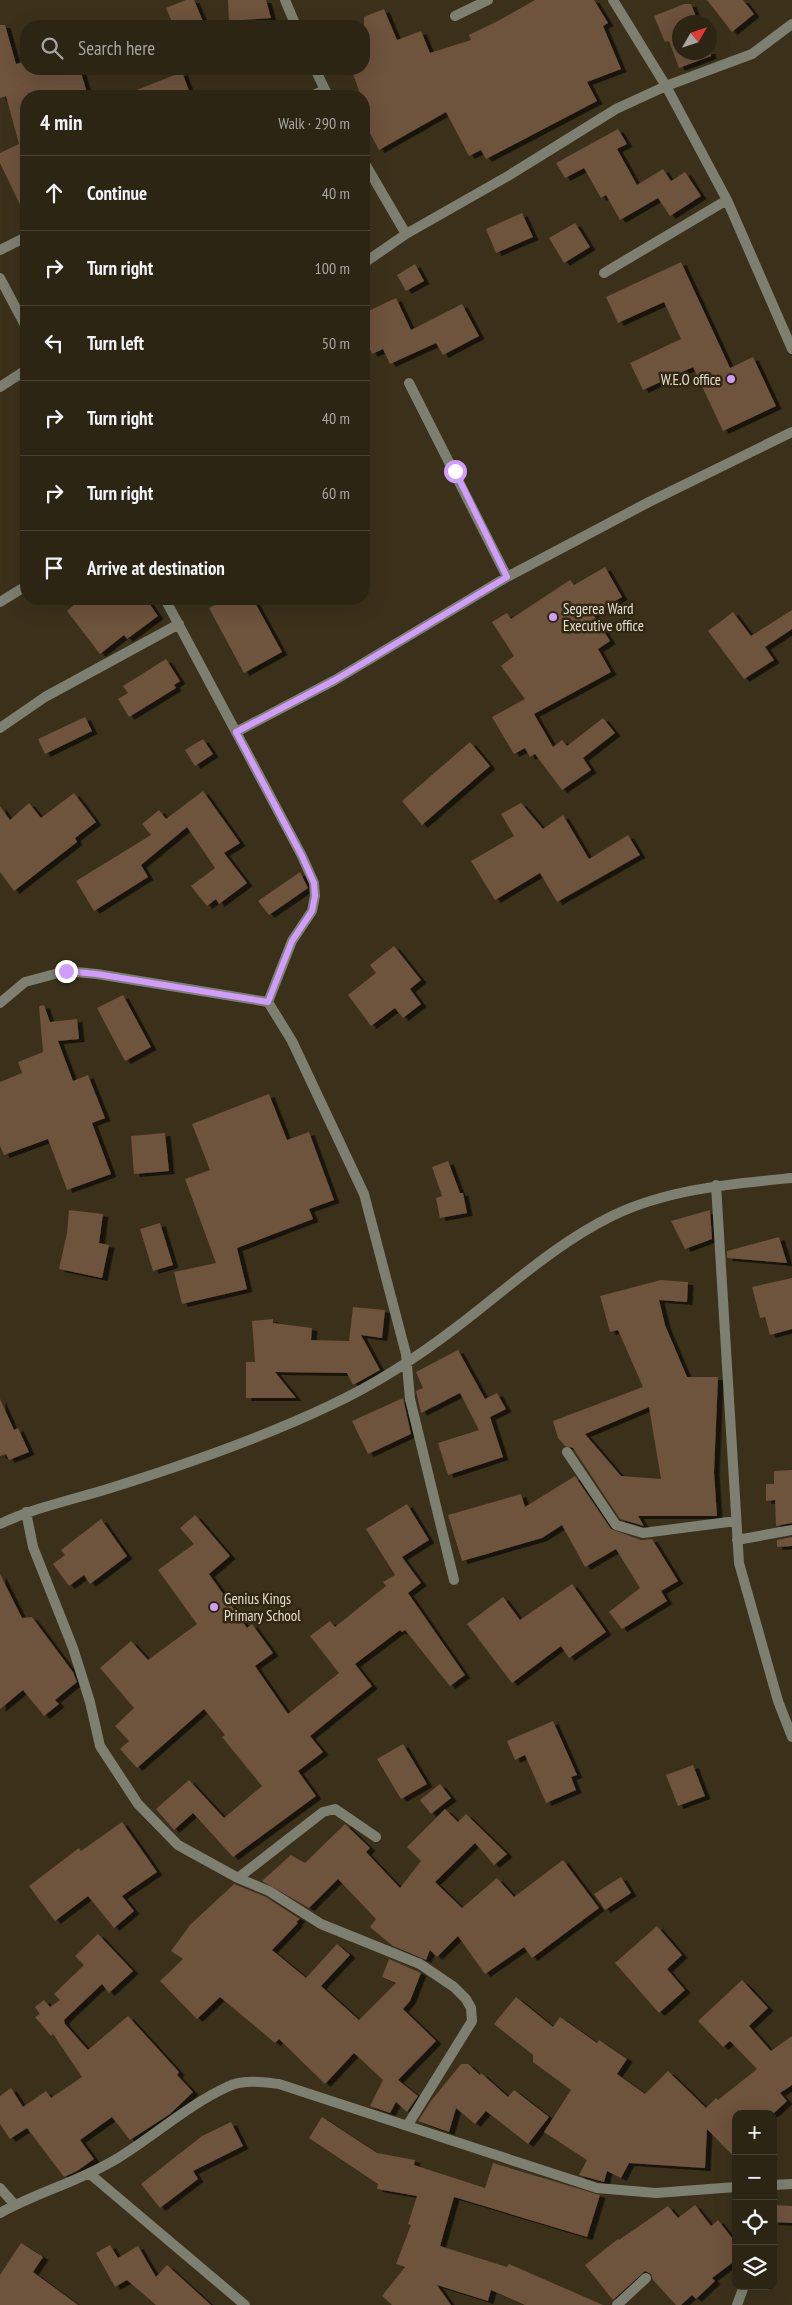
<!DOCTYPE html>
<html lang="en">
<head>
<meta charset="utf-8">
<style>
  :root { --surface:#2c2514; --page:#383122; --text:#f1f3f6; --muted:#a6a5a0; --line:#484234 }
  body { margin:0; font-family:"PT Sans Narrow",sans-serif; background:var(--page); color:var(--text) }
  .controls { position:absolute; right:15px; bottom:15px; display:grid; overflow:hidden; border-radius:10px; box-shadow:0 5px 20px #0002 }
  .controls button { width:45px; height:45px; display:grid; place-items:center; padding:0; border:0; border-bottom:1px solid var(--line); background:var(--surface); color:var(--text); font:25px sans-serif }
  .compass { position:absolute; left:672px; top:15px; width:45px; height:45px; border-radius:50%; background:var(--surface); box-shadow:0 5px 20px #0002; rotate:51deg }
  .stop { position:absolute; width:15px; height:15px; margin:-11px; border:4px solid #d09dfe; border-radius:50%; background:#fff }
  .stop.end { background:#d09dfe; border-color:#fff; box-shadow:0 1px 5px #0008 }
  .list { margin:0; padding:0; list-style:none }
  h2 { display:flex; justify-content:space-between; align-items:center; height:65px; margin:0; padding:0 20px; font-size:21px }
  h2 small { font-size:16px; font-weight:400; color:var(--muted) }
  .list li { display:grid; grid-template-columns:32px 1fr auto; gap:15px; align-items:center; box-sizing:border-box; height:75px; padding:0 20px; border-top:1px solid var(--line) }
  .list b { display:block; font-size:19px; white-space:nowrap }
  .list em { font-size:16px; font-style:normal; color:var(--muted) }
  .icon { flex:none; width:28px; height:28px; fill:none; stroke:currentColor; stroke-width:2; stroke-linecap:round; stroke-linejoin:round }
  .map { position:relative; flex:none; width:792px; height:2305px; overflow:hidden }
  .search { position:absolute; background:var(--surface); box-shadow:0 5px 20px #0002; left:20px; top:20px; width:350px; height:55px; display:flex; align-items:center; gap:12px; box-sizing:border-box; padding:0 18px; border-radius:20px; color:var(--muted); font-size:19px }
  .panel { position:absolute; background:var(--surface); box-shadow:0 5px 20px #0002; left:20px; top:90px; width:350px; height:515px; border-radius:20px }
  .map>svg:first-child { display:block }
  .building { fill:#6e523d; fill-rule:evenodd; filter:url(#shadow) }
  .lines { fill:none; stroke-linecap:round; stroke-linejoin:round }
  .minor { stroke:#7d7f70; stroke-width:10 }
  .route { stroke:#d09dfe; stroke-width:6 }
  .poi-dot { fill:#d09dfe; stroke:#312711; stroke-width:2 }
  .labels { text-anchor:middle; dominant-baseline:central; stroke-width:5; stroke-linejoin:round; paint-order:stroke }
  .poi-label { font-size:15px; fill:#e6e0d3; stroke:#312711; text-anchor:start }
</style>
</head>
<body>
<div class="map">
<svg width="792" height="2305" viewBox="0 0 792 2305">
  <defs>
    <filter id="shadow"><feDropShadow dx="5.5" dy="3" stdDeviation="0" flood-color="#0009"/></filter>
  </defs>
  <rect width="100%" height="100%" fill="#3b311b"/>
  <path class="building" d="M186,0H194L205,26H174L166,8Z
    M228,0H266L271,18L229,21Z
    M535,0H594L608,23L603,26L621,69L587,82L597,101L486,159L481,150L469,156L446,112L379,150L364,122V96H361L351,69H364V17L384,9L397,40L421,31L430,53L471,40L469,35L498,21Z
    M707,0H743L754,14L732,32Z
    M684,4H691L698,22H680V52L710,51L711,56L679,68L669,41L665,42L654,16Z
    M0,25H5L16,64L26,61V69H80L88,96H26V217L0,163V153L19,144L6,96L0,98Z
    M182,72L191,96H124V95Z
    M618,129L627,144L617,149L637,185L663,169L671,181L685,172L701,196L670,216L658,198L620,220L606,195L601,198L584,168L565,178L556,163Z
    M522,213L533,237L496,253L486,229Z
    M575,223L590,247L564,263L549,238Z
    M681,262L730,368L753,357L776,406L723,431L693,367L643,390L630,363L681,339L664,302L618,323L606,297Z
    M415,264L424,281L406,291L397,275Z
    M396,298L411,330L462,304L479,336L443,355L436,343L390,364L383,349L372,354L364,336V313Z
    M605,567L622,597L593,614L610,641L598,649L611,672L534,714L553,747L562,740L567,746L603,718L615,733L583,758L591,770L562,790L535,754L530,757L525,748L514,754L492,717L525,699L501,666L514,656L492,622L507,613L511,619L570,580L574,585Z
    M80,599H146L158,616L127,639L124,635L100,654L67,611Z
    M227,599H253L282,652L244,673L209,608Z
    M792,610V629L765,647L774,660L744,679L708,631L733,612L751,636Z
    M166,659L180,681L174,685L176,688L129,717L118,699L128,693L123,686Z
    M85,717L92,731L45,754L38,739Z
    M203,739L213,754L195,766L185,750Z
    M470,742L490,766L422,825L402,801Z
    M203,791L240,843L224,853L247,883L219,904L216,899L207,906L191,886L215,868L187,827L141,865L148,877L94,911L76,881L151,835L142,824L159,810L166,819Z
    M74,793L96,822L75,838L77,842L14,891L0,872V806L10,820L29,803L41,818Z
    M521,803L543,829L563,815L589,859L628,835L640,855L557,902L540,873L495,900L471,861L514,836L501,814Z
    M300,872L308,888L269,915L258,901Z
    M394,946L421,980L410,989L421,1004L403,1018L395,1008L371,1026L348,995L376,973L370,965Z
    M123,995L151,1047L125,1061L97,1008Z
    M44,1005L50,1022L77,1019L79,1039L58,1041L73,1081L88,1075L105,1118L92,1123L111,1174L67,1190L48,1139L4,1155L0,1146V1082L22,1073L18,1062L43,1052L39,1006Z
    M269,1094L287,1140L309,1132L334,1200L309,1209L313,1219L237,1248L247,1289L182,1304L174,1272L216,1263L185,1179L210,1170L192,1124Z
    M165,1133L169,1171L134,1174L131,1136Z
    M448,1161L460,1193H463L467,1213L440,1218L436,1198L442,1196L432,1167Z
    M69,1210L103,1214L99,1243L109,1245L102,1278L59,1269L67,1233Z
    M710,1210L712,1239L685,1249L671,1221Z
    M160,1223L173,1265L153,1271L140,1229Z
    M779,1237L787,1263L727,1258V1251Z
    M792,1278V1329L770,1335L765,1317L760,1318L752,1287Z
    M661,1280L688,1282L687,1302L659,1300L665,1325L687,1377H718L714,1472L717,1516H638L644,1526L620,1519L573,1448L565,1446L558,1438L553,1421L643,1387L618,1330L610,1332L600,1296ZM649,1407L661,1479L621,1476L585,1434Z
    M353,1307L385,1310L382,1338L361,1335L380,1370L353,1385L347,1373L275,1372L296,1398H246V1362H255L252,1321L273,1319V1323L312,1328L311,1340L349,1341Z
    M458,1350L485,1399L497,1393L506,1409L490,1417L503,1457L448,1475L438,1443L479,1430L460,1393L421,1413L416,1391L423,1388L416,1372Z
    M403,1398L411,1434L368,1454L352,1421Z
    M0,1399L14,1430L18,1428L29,1452L9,1460L6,1454L0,1456Z
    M792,1470V1523L776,1526L775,1500L766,1501V1484H774V1471Z
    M575,1476L611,1529L641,1540L652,1539L678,1581L661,1591L667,1601L622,1629L609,1612L640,1588L616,1549L585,1567L562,1525L542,1538L462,1561L448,1515L521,1494L525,1507Z
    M407,1504L429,1540L402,1557L421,1583L408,1593L465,1675L450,1686L405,1630L402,1632L400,1630L355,1664L372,1686L310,1736L323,1752L298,1771L316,1796L233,1857L193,1813L174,1830L156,1809L189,1780L224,1818L262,1786L222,1737L225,1735L204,1709L137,1768L120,1749L129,1741L115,1726L134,1708L100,1668L131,1641L148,1660L197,1624L158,1570L194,1544L180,1528L195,1515L230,1556L209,1574L247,1628L252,1624L273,1653L255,1666L288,1714L339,1673L310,1636L330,1621L335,1627L386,1586L383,1582L395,1575L366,1529Z
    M101,1519L127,1556L90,1584L84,1575L69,1586L53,1564L65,1555L61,1550Z
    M792,1537V1546L777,1547V1540Z
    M0,1574L22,1618L32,1617L73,1672L77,1682L55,1700L59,1704L44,1716L23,1690L0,1709Z
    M572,1584L606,1632L569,1658L561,1646L512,1683L467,1624L503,1597L520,1620Z
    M553,1721L577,1775L571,1777L576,1790L546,1803L525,1755L515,1760L507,1741Z
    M403,1744L427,1784L401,1799L377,1759Z
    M693,1765L705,1796L678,1806L666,1775Z
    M440,1784L451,1798L431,1814L420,1800Z
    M445,1809L458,1822L466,1814L507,1854L494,1865L475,1843L435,1882L462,1908L497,1878L514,1897L563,1860L599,1908L532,1958L524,1947L485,1974L458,1936L437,1957L430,1950L426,1960L393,1946L370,1927L376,1919L338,1879L309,1908L262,1881L291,1855L305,1863L345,1824L370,1848L366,1852L400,1888L421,1861L407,1847Z
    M122,1822L157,1872L122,1896L134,1911L114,1928L88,1896L55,1921L29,1886L79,1848L81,1851Z
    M621,1877L631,1893L605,1910L594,1894Z
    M234,1884L266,1897L300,1919L296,1922L298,1923L272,1950L306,1978L337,1944L350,1955L321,1986L359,2020L396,1983L382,1977L389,1959L421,1973L410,2001L403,2009L436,2041L398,2080L418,2096L407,2112L396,2102L390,2113L370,2106L383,2080L354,2053L325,2084L279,2039L275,2043L220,1997L197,2019L160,1981L183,1959L171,1951L190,1925Z
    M657,1926L682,1955L667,1969L685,1990L659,2013L615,1963Z
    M98,1934L133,1971L109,1993L102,1984L64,2020L65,2024L88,2050L128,2016L179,2072L177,2075L193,2092L170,2114L130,2140L112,2117L80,2140L94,2159L77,2171L64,2177L27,2128L10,2139L0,2124V2096L11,2088L23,2107L46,2091L51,2098L82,2077L53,2034L51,2036L35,2017L40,2014L35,2007L44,2000L50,2007L60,2000L54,1994L84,1965L75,1956Z
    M742,1980L768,2008L749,2026L771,2051L792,2036V2085L780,2093L787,2101L773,2114H736V2159L707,2129L705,2168L629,2163L621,2178L607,2171L604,2182L579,2175L587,2160L544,2132L571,2090L533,2062V2055L494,2024L516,1997L553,2027L560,2017L597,2043L599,2040L627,2059L617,2074L645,2094L668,2071L706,2108L716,2098L718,2100L757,2069L730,2041L723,2047L698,2021Z
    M461,2064H468L480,2075L481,2073L508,2097L514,2090L549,2117L528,2144L486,2111L475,2124L456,2108L449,2132L418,2121L431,2101Z
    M322,2117L377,2153L415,2160L414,2165L485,2188L493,2163L600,2195L587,2237L454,2197L440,2246L507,2267L509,2264L603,2305H525L491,2290L488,2301L437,2285L451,2305H392L382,2296L405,2267L396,2264L411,2225L408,2224L417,2196L377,2189L378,2184L309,2138Z
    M231,2122L243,2146L193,2171L198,2179L160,2208L141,2184L202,2136Z
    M695,2205L711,2226L718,2220L736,2243V2260L712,2278L715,2281L696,2299L692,2295L681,2305H676L653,2280L651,2274L645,2271L613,2300L585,2265L618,2239L619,2240L668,2206L678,2218Z
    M774,2205L792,2206V2223L773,2222Z
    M21,2243L43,2257L33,2272L78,2305H0V2275Z
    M110,2245L118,2258L138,2246L156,2277L167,2265L211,2305H156L127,2280L115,2287L96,2253Z"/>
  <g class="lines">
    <path class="minor" d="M285,0L296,26
      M613,0L666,86L727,200L792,349
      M455,16L488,0
      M315,69L328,96
      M312,96L324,90
      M364,162L406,234
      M0,250L26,237
      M364,263L406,234L508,176L616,109L666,86L752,54L792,24
      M604,273L727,200
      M0,278L26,327
      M409,383L507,577
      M0,387L26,370
      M165,599L236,732L335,680L507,577L649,502L792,432
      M0,602L26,586
      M0,728L45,697L179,624
      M236,732L302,856L314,883L315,896L312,911L292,941L268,1002L292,1041L364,1194L406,1354L410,1399L454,1580
      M0,1003L25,982L66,971L97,974L268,1002
      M716,1185L739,1563L778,1701L792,1737
      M567,1452L616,1525L643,1533L736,1521
      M26,1512L33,1547L73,1648L90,1702L100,1746L138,1804L178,1845L238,1878L269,1891L321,1924L420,1964L454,1987L466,1999L471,2008L472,2021L407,2126
      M0,1524C38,1506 77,1499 117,1486C190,1463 262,1438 331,1405C376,1384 419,1356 458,1326C508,1288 555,1244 612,1216C668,1189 731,1184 792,1178
      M737,1540L792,1530
      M238,1878L323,1812L335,1809L376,1837
      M90,2174L245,2305
      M773,2185L792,2184
      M0,2188L15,2205
      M0,2213C38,2192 81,2181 118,2158C154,2136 188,2105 227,2087C243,2079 262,2082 279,2084L597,2188L656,2193L736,2187
      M617,2305L646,2278
      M737,2305L744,2286"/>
  </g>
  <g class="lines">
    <path class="route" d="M66,971L97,974L268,1002L292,941L312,911L315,896L314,883L302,856L236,732L335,680L507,577L455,471"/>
  </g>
  <g class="poi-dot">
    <circle cx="731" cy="379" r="5"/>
    <circle cx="553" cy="617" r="5"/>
    <circle cx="214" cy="1607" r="5"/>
  </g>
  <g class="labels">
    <g class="poi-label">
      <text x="721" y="379" text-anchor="end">W.E.O office</text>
      <text x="563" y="608">Segerea Ward<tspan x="563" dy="17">Executive office</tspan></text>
      <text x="224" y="1598">Genius Kings<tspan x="224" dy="17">Primary School</tspan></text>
    </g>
  </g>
</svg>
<div class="controls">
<button>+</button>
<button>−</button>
<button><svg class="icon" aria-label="locate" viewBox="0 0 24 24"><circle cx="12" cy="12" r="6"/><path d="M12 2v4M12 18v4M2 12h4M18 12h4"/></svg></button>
<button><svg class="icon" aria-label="layers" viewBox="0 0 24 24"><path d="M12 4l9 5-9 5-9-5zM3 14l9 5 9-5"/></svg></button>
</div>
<svg class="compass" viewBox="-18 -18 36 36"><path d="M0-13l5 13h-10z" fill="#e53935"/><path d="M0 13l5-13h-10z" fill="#a6a5a0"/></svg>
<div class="stop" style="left:455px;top:471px"></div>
<div class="stop end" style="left:66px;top:971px"></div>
<div class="search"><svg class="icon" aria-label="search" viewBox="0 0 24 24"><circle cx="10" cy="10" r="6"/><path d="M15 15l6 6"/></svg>Search here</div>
<section class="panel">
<h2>4 min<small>Walk · 290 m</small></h2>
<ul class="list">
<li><svg class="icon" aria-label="ahead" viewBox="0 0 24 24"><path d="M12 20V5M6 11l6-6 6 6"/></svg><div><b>Continue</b></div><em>40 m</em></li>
<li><svg class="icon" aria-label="right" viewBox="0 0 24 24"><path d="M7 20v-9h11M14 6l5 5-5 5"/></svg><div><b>Turn right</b></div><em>100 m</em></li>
<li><svg class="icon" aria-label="left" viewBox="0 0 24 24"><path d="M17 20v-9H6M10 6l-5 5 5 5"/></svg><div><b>Turn left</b></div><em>50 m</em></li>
<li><svg class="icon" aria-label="right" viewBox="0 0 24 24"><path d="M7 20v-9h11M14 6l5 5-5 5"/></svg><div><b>Turn right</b></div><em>40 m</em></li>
<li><svg class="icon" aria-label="right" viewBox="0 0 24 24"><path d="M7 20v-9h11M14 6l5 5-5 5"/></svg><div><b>Turn right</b></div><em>60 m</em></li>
<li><svg class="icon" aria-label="arrive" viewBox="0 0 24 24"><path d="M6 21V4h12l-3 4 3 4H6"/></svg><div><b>Arrive at destination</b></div></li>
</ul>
</section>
</div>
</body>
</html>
